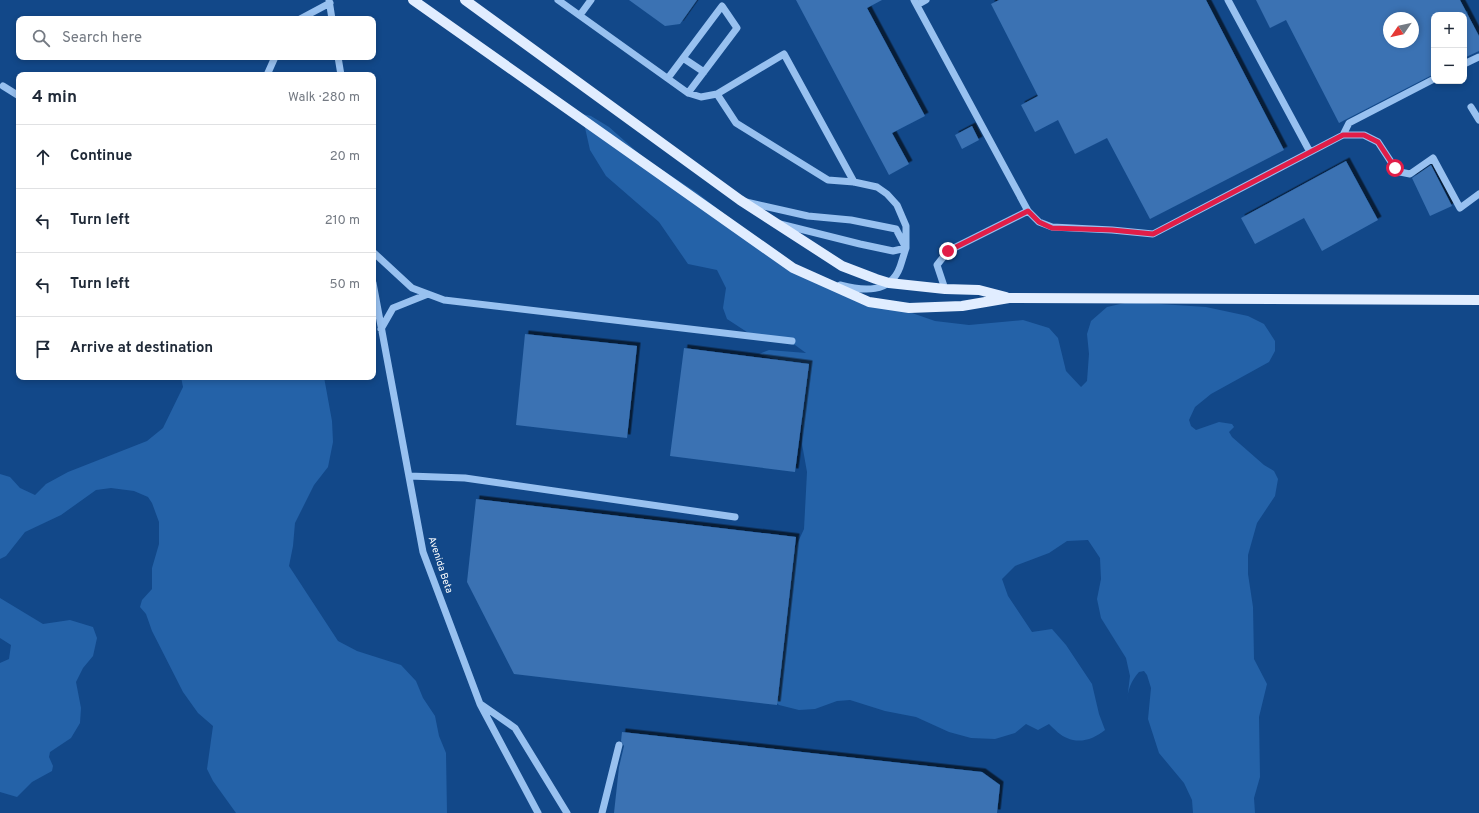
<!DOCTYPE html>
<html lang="en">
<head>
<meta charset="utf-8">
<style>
  :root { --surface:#fff; --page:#f6f6f7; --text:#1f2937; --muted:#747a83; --line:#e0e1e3 }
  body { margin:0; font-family:Overpass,sans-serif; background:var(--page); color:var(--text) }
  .controls { position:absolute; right:12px; top:12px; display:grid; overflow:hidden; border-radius:8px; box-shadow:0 2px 6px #0003 }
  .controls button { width:36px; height:36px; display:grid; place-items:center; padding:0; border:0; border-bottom:1px solid var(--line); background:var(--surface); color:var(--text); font:20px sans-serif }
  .compass { position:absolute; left:1383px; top:12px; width:36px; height:36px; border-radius:50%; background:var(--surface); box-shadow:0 2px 6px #0003; rotate:236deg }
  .stop { position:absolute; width:12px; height:12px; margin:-9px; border:3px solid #e11d48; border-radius:50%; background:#fff }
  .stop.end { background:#e11d48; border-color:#fff; box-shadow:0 1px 4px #0008 }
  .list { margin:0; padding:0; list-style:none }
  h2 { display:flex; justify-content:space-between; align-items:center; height:52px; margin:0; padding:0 16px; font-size:17px }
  h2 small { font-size:13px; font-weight:400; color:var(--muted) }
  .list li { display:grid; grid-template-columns:26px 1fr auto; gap:12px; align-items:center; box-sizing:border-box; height:64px; padding:0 16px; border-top:1px solid var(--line) }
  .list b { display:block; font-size:15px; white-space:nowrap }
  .list em { font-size:13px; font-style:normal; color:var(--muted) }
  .icon { flex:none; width:22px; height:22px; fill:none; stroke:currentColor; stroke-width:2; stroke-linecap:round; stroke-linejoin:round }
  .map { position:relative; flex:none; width:1479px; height:813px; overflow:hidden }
  .search { position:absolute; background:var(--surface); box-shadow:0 2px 6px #0003; left:16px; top:16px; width:360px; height:44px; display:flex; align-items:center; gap:10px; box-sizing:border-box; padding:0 14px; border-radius:8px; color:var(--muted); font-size:15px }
  .panel { position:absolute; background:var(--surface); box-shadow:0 2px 6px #0003; left:16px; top:72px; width:360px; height:308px; border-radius:8px }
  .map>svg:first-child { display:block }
  .green { fill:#2462a8 }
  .building { fill:#3a72b3; fill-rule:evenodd; filter:url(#shadow) }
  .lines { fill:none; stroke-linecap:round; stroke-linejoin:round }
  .minor { stroke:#98c1f0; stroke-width:7 }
  .major { stroke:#e1edff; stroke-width:10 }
  .route { stroke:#e11d48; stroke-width:5 }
  .labels { text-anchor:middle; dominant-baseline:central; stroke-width:3; stroke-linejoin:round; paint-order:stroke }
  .street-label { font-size:10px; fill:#fff; stroke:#124889 }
</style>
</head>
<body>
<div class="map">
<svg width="1479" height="813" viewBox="0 0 1479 813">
  <defs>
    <filter id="shadow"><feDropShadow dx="3.5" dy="-3.5" stdDeviation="0" flood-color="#0009"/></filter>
  </defs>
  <rect width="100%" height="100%" fill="#124889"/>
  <path class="green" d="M582,114L591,116L609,127L644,158L696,192L803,275L935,321L969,325L1023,320L1049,328L1058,338L1066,371L1081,387L1087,381L1089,354L1087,334L1091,321L1107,307L1129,302L1206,307L1248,316L1264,324L1275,341V351L1269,362L1211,394L1195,407L1189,420L1191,426L1196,430L1219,422L1232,424L1234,427L1229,432L1232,437L1264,465L1274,471L1278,479L1275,496L1257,523L1248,555V574L1253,607L1254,659L1267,684L1259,717L1260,777L1254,798L1255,813H1193L1192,800L1184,783L1159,753L1148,719L1151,688L1147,675L1144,671L1139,672C1131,681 1128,689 1127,701L1130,676L1126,658L1101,618L1097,599L1101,579L1100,558L1088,540L1067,541L1049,553L1015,566L1002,579L1008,596L1032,632L1052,629L1066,645L1092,684L1099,714L1105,730C1094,739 1080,744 1067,738C1061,736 1054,729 1049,724L1038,730L1026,724L1015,733L995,739L971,738L949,732L916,717L885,711L850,700L837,701L815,709L799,710L779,705L768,695L785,570L804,529L807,472L802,444V388L791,365L759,354L769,350L806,353L795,345L750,334L727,319L723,308L726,288L717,270L688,264L659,222L606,176L590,150Z
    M181,377H324L332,421L333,442L328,467L314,485L295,523L293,546L289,566L338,641L357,651L401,665L416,681L423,698L435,716L439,736L446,753L447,813H236L213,781L207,769L213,726L198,713L183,692L152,631L146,614L140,607L142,600L152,589V568L159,544V522L152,503L148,497L134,491L111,488L96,490L61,515L25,532L6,556L0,559V474L10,477L20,488L35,495L46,484L68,472L147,441L163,428L183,387Z
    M0,598L43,624L70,620L93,627L97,638L93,656L83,668L76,682L81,708L80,723L71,738L50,752L49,757L53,766L52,771L32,782L17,797L0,792V663L9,659L11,645L0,638Z"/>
  <path class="building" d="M629,0H697L680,24L665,26Z
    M796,0H882L867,8L925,116L892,133L909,164L889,175Z
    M999,0H1206L1284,150L1150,219L1107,138L1075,154L1058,120L1035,132L1021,105L1038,96L991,4Z
    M1256,0H1460L1479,36V51L1464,58V15H1434V74L1339,123L1286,20L1270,28ZM1389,18H1413V42H1389Z
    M972,126L979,140L962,149L955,135Z
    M1346,161L1378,220L1322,251L1304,218L1255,244L1241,218Z
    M1431,165L1452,206L1430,216L1412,178Z
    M525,334L637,346L627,438L516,425Z
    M684,348L809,364L795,472L670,456Z
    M476,499L796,537L777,705L514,674L467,582Z
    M622,732L982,772L1000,785L997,813H614L619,767L624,746L621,741Z"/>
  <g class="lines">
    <path class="minor" d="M329,0L332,19
      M558,0L688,93L701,97L717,94L784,54L854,182
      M914,0L1028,211L1039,222L1052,227L1112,230L1153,234L1343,135H1364L1378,142L1395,168L1400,172L1410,174L1433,158L1460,208L1479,194
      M1228,0L1310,152
      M917,5L926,0
      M580,15L591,0
      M300,19L330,3
      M338,57L341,75
      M683,58L704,72
      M1464,64L1479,57
      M267,75L275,57
      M668,78L722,6L737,28L688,93
      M3,86L19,96
      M717,94L736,123L828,180L854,182L877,187L887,194L897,205L906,226V248L893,251L860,244L780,224
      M1471,107L1479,120
      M1343,135L1349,123L1434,79
      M746,202L808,216L851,220L896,229L906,248C904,254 902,261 900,267C890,294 863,291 840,285
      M373,252L412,288L444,300L792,341
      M373,283L423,552L480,704L538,813
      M945,289L937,265L948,251L1028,211
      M381,329L393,308L428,294
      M409,476L465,478L735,517
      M482,705L515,728L567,813
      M602,813L619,745"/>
    <path class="major" d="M413,0L793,268L869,302L909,308L962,306L1009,298L1479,300
      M465,0L740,200L842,266L876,279L889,283L945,289L979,290L1006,297"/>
  </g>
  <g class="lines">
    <path class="route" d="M948,251L1028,211L1039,222L1052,228L1112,230L1153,234L1343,135H1364L1378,142L1395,168"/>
  </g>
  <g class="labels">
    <g class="street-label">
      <text transform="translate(440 565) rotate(72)">Avenida Beta</text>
    </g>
  </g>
</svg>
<div class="controls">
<button>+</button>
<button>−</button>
</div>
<svg class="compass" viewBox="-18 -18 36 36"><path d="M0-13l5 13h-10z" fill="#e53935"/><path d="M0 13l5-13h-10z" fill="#747a83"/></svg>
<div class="stop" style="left:1395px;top:168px"></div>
<div class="stop end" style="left:948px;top:251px"></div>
<div class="search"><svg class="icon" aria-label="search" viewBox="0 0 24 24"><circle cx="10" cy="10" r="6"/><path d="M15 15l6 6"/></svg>Search here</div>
<section class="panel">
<h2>4 min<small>Walk · 280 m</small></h2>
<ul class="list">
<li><svg class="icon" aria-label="ahead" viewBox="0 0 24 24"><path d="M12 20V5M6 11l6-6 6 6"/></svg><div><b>Continue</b></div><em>20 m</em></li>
<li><svg class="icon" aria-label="left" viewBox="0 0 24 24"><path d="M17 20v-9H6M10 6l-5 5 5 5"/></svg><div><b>Turn left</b></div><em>210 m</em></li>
<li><svg class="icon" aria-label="left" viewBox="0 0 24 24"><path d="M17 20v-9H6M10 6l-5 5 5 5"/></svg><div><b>Turn left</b></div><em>50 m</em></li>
<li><svg class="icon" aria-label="arrive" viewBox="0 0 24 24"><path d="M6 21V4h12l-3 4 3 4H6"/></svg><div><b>Arrive at destination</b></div></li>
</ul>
</section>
</div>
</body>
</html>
